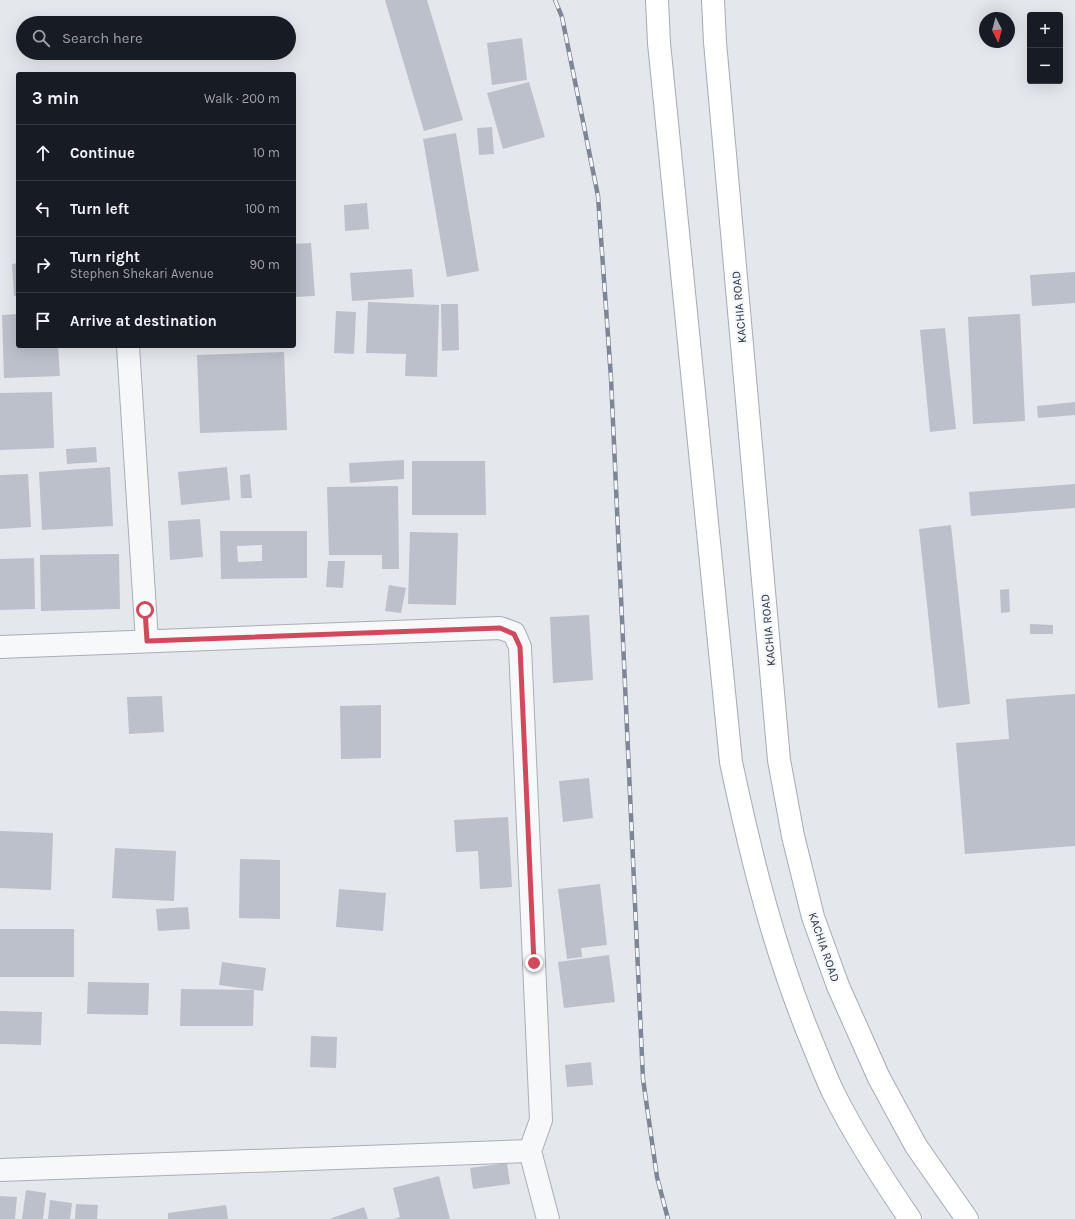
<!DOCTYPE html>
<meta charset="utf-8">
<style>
:root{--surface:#171b24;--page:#20242c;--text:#f1f3f6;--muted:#9ea1a6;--line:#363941}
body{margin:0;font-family:Karla,sans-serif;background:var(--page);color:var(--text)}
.controls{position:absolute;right:12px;top:12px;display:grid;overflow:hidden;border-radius:4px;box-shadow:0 4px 16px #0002}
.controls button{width:36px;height:36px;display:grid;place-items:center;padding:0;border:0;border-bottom:1px solid var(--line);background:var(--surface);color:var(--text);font:20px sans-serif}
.compass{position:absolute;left:979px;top:12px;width:36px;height:36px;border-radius:50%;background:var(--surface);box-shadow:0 4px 16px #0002;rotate:174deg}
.stop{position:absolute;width:12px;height:12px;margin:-9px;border:3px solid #d1495b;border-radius:50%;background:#fff}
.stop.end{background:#d1495b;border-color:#fff;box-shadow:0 1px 4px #0008}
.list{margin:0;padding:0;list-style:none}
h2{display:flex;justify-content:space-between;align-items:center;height:52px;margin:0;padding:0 16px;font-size:17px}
h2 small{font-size:13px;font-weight:400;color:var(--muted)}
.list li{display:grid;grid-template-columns:26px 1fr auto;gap:12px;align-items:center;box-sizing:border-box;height:56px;padding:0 16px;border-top:1px solid var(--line)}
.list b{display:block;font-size:15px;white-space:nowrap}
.list p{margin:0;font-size:13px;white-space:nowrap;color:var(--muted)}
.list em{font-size:13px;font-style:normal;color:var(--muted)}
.icon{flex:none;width:22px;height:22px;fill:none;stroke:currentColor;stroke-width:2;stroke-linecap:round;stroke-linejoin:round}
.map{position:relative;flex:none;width:1075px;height:1219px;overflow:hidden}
.search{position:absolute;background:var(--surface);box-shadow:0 4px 16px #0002;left:16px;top:16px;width:280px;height:44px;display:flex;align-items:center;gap:10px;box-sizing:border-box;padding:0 14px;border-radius:22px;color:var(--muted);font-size:15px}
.panel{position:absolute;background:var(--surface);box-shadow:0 4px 16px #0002;left:16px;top:72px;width:280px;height:276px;border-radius:4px}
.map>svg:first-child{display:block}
.building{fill:#bbc0ca;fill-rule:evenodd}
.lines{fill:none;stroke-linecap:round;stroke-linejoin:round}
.minor-casing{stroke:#a9aeb7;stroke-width:24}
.primary-casing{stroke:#a3abb8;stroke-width:24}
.minor{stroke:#f7f8fa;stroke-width:22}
.primary{stroke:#fff;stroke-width:22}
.rail-casing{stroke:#7d8696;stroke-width:4.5}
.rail{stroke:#f4f6f9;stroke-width:3;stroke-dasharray:9;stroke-linecap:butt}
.route{stroke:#d1495b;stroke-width:5}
.labels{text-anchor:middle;stroke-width:4;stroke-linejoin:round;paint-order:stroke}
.street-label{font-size:12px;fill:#2b3445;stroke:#f4f6f9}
</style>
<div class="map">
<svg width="1075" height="1219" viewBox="0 0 1075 1219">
<rect width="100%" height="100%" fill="#e4e7ec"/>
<g class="building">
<path d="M385,0h42l36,120 -39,11z"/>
<path d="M522,38l5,42 -35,5 -5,-42z"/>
<path d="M529,82l16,55 -42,12 -16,-56z"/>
<path d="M492,127l2,27 -15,1 -2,-27z"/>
<path d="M456,133l23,138 -32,6 -24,-138z"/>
<path d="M367,203l2,26 -24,2 -1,-26z"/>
<path d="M311,243l4,53 -21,1v-53z"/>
<path d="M18,263v32l-4,1 -2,-32z"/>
<path d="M412,269l2,28 -62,4 -2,-28z"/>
<path d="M1075,272v31l-43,3 -2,-31z"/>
<path d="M368,302l71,3 -2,72 -32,-1 1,-22 -40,-1z"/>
<path d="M441,304h17l1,46 -17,1z"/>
<path d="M336,311l20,1 -2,42 -20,-1z"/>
<path d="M18,314v32h40l2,30 -56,2 -2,-63z"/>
<path d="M1020,314l5,107 -52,3 -5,-107z"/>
<path d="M945,328l11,101 -26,3 -10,-102z"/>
<path d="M284,352l3,78 -87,3 -3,-78z"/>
<path d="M52,392l2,56 -54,2v-57z"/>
<path d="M1075,402v13l-37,3 -1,-12z"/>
<path d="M96,447l1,15 -30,2 -1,-15z"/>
<path d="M404,460v19l-54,4 -1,-20z"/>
<path d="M412,461h73l1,54h-74z"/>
<path d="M110,467l3,59 -71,4 -3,-58z"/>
<path d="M227,467l3,33 -49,5 -3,-33z"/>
<path d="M28,474l3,53 -31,2v-54z"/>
<path d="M250,474l2,24h-11l-1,-23z"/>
<path d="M1075,484v24l-104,8 -2,-24z"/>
<path d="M398,486l1,83h-17v-14h-53l-2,-68z"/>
<path d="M200,519l3,38 -33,3 -2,-39z"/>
<path d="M951,525l19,179 -32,4 -19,-179z"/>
<path d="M220,531h87v47l-86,1zM262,545v16l-24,1 -1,-16z"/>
<path d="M410,532l48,1 -2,72 -48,-1z"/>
<path d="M119,554l1,55 -79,2 -1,-56z"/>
<path d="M34,558l1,51 -35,1v-51z"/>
<path d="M328,561h17l-2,27 -17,-1z"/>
<path d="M389,585l17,3 -5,25 -16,-2z"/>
<path d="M1009,589l1,23 -9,1 -1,-23z"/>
<path d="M589,615l4,65 -40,3 -3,-66z"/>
<path d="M1030,624l23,1v9h-23z"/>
<path d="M1075,694v152l-110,8 -9,-111 53,-4 -3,-40z"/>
<path d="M162,696l2,36 -35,2 -2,-37z"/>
<path d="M381,705v53l-40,1 -1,-53z"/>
<path d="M589,778l4,40 -30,4 -4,-41z"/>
<path d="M508,817l4,70 -32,2 -2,-38 -22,1 -2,-32z"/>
<path d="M0,831l53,2 -2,57 -51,-2z"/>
<path d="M115,848l61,3 -2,50 -62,-3z"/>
<path d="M240,859l40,1v59l-41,-1z"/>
<path d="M600,884l7,61 -26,3 1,9 -15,2 -9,-70z"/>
<path d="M339,889l47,4 -3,38 -47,-4z"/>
<path d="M188,907l2,22 -32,2 -2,-22z"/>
<rect x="0" y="929" width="74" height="48"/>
<path d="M609,955l6,47 -51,6 -6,-46z"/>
<path d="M222,962l44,6 -3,23 -44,-6z"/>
<path d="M88,982l61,1 -1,32 -61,-1z"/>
<path d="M181,989l73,1 -1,36h-73z"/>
<path d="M0,1011l42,1 -1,33 -41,-1z"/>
<path d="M311,1036l26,1 -1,31 -26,-1z"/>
<path d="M591,1062l2,23 -26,2 -2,-22z"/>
<path d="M507,1163l3,21 -37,5 -3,-21z"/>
<path d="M439,1176l11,43h-56l6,-2 -7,-29z"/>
<path d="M26,1190l20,3 -3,26h-21z"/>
<path d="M0,1196l17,1 -2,22h-15z"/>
<path d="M50,1200l22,3 -2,16h-22z"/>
<path d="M76,1204l22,1 -1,14h-22z"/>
<path d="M226,1205l2,14h-60v-6z"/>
<path d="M364,1207l4,12h-39z"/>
</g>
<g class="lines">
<g class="minor-casing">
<g id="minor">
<path d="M128,346l19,295"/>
<path d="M0,647l500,-19 14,5 6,14 21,473 -11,31 18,68"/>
<path d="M0,1170l530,-19"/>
</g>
</g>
<g class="primary-casing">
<g id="primary">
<path d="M657,0l2,43 72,719c21,99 44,192 83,285 6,15 12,30 19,45 22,44 49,86 77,127"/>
<path d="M713,0l2,42 64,718 14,76 20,81 25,69 41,92 37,68 51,73"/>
</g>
</g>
<use href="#minor" class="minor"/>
<use href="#primary" class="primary"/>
<g class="rail-casing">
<path id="rail" d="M555,0l7,17 36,179 13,182 32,701 14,98 11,42"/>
</g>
<use href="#rail" class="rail"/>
</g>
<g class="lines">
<path class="route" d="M145,610l2,31 353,-13 14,6 6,13 14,316"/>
</g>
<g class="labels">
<g class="street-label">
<text transform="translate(739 307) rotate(-95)" y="4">KACHIA ROAD</text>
<text transform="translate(768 630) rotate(-95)" y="4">KACHIA ROAD</text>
<text transform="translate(824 947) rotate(71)" y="4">KACHIA ROAD</text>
</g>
</g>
</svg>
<div class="controls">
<button>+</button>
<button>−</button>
</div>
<svg class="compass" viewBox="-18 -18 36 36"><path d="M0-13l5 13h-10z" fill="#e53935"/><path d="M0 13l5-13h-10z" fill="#9ea1a6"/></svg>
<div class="stop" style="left:145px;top:610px"></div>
<div class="stop end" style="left:534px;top:963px"></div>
<div class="search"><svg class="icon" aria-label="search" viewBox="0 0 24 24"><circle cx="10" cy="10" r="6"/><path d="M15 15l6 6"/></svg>Search here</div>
<section class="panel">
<h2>3 min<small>Walk · 200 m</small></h2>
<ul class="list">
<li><svg class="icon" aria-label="ahead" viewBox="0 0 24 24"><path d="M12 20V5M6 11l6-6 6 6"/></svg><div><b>Continue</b></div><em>10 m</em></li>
<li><svg class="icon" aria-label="left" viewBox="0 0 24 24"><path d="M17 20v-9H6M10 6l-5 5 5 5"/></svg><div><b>Turn left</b></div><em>100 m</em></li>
<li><svg class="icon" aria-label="right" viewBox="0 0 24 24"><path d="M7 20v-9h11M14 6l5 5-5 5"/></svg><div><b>Turn right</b><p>Stephen Shekari Avenue</p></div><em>90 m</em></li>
<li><svg class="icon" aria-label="arrive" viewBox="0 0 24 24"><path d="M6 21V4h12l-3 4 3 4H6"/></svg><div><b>Arrive at destination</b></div></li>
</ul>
</section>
</div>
